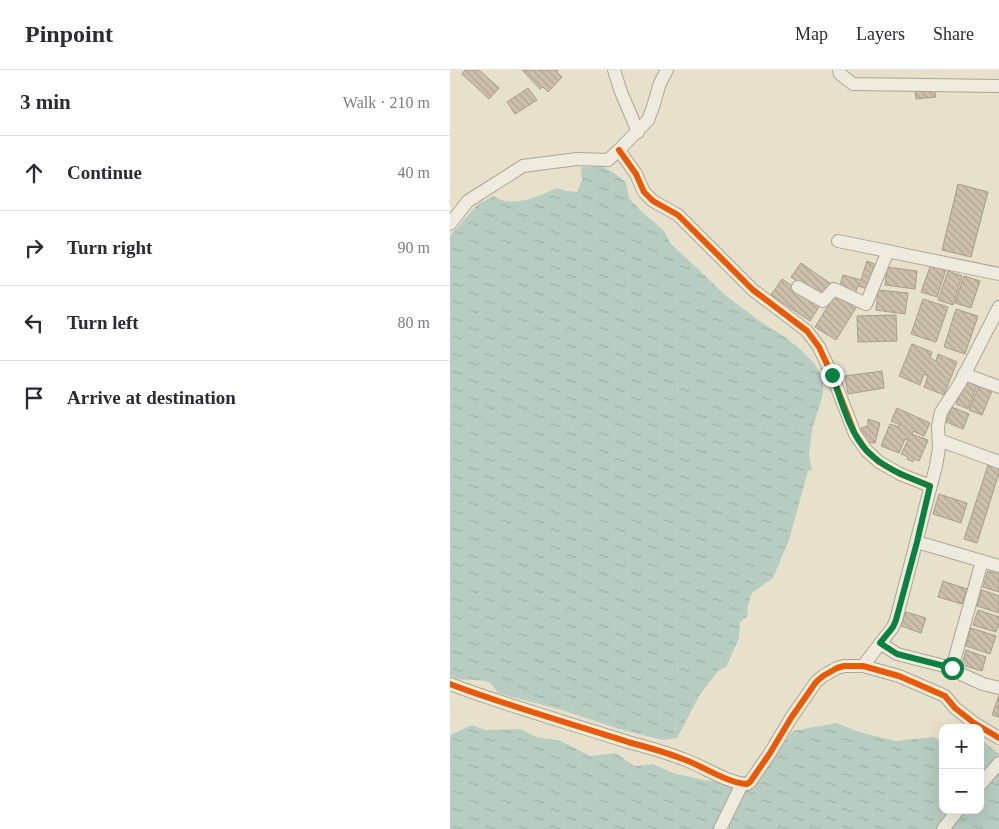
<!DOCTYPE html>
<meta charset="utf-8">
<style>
:root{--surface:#fff;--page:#f7f7f7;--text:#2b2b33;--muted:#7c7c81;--line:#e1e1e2}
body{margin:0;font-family:"Times New Roman",serif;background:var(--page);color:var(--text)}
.controls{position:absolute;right:15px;bottom:15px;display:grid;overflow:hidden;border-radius:10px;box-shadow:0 5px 20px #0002}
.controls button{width:45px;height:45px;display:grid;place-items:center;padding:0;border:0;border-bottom:1px solid var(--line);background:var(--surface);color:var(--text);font:25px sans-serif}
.stop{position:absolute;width:15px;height:15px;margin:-11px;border:4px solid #0b8043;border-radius:50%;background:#fff}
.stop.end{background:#0b8043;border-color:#fff;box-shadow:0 1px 5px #0008}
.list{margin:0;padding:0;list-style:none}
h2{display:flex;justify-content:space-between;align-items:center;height:65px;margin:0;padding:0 20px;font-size:21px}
h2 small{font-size:16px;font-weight:400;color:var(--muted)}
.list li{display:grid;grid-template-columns:32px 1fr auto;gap:15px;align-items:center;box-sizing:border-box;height:75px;padding:0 20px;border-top:1px solid var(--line)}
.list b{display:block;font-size:19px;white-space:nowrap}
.list em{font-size:16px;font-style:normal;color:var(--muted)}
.icon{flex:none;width:28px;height:28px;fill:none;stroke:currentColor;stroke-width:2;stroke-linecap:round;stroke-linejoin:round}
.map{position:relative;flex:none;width:549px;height:759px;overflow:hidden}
header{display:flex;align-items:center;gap:30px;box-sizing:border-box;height:70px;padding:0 25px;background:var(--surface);border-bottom:1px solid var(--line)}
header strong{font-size:24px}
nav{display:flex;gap:28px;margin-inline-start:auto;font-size:18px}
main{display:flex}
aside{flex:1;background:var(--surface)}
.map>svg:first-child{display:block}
.water{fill:url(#water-ripples)}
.building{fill:url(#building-back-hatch);stroke:#a89c8a}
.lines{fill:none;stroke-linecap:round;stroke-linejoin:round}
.street-casing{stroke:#aca595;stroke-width:14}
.street{stroke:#efeade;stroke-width:12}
.cycleway-casing{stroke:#faf0d0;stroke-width:9}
.cycleway{stroke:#e8590c;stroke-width:6}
.route{stroke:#0b8043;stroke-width:6}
</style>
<header>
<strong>Pinpoint</strong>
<nav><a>Map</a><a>Layers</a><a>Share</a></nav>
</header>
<main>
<aside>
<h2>3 min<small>Walk · 210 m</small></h2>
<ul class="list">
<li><svg class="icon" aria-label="ahead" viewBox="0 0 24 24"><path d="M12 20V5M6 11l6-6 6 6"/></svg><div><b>Continue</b></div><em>40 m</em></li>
<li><svg class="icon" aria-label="right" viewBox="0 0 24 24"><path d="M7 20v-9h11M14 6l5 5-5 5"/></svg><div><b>Turn right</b></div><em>90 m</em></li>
<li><svg class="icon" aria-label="left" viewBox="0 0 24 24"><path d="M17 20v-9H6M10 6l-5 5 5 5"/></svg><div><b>Turn left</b></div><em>80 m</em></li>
<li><svg class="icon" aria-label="arrive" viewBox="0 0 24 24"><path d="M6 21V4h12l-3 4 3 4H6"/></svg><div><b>Arrive at destination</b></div></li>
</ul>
</aside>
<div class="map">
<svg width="549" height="759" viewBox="0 0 549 759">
<defs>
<pattern id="water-ripples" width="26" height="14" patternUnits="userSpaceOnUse" patternTransform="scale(1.25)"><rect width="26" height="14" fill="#b7cdc1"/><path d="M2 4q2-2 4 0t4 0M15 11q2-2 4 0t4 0" fill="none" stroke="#9eb0a5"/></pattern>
<pattern id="building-back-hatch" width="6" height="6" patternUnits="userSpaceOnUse" patternTransform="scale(1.25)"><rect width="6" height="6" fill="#ccbfac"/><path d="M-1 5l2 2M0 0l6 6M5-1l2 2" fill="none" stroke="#b0a493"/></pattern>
</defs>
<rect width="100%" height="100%" fill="#e7e1cb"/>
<g class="water">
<path d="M151,96l13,7 12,9 3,16 12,13 23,20 6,12 28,26 27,26 33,25 27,17 17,14 12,12 9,15v16l-11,36 -3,26 3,14 -4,1 -19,69 -16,38 -21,15 -4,12 -1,12 -7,5 -1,16 -13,29 -8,4 -19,25 -22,42 -15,2 -43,-11 -57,-19 -64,-17c-2,-3 -5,-8 -8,-10 -12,-6 -28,0 -40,-7v-440l28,-32 16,-8c18,13 45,0 63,-8l9,3 11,1 5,-12 -1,-13z"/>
<path d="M386,653l23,9 36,9 38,-4 10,5v68h37v-71l19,15v75h-549v-94l22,-10 13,5 36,-1 15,8 25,4 29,15 26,-3 18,13 19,-2 23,10 29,6 48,6 20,-29 20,-26z"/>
</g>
<g class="building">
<path d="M15,0h14l20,18 -10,11 -27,-25z"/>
<path d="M72,0h36l-1,2 5,5 -14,15 -5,-5 -3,2z"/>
<path d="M78,18l9,12 -22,14 -8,-12z"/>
<path d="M484,18l2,9 -20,2 -1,-9z"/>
<path d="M508,114l30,8 -17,65 -29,-7z"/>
<path d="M417,191l10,4 -5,25 -14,-4 -3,8 -16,-5 4,-14 18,5z"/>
<path d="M351,193l30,21 -9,14 -31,-21z"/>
<path d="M481,194l15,5 -9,28 -16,-5z"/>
<path d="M437,197l30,4 -2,18 -30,-4z"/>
<path d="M498,201l14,5 -9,29 -15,-5z"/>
<path d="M514,206l16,5 -9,27 -16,-5z"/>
<path d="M332,209l38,26 -10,16 -39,-26z"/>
<path d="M428,220l30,3 -3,21 -29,-4z"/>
<path d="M386,223l21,13 -21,34 -21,-13z"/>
<path d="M473,229l25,8 -12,35 -25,-8z"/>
<path d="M506,239l22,7 -13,38 -21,-7z"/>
<path d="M446,245l1,26 -39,1 -1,-26z"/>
<path d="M462,274l20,8 -2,6 6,3 2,-7 19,8 -13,33 -20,-8 4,-11 -4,-2 -4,11 -21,-9z"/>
<path d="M432,301l2,17 -36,6 -3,-18z"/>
<path d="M515,311l12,5 -9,23 -12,-5z"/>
<path d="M529,316l13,5 -10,24 -13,-5z"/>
<path d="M502,337l17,7 -6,15 -17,-7z"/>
<path d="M447,338l33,15 -6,13 -11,-5 -1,3 16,6 -9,21 -5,-2 -1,3 -6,-3 1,-2 -7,-3 7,-14 -3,-1 -6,14 -18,-7 9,-22 9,3 1,-2 -9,-4z"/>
<path d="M418,349l12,4 -5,20 -9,-1 -8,-13 10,-3z"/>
<path d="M538,395l11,3v5l-22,70 -13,-4z"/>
<path d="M489,424l28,9 -6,20 -28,-9z"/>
<path d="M538,501l11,3v18l-16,-5z"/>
<path d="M493,511l24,8 -5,15 -24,-7z"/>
<path d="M532,520l17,6v17l-22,-7z"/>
<path d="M528,540l21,7v6l-3,9 -23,-7z"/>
<path d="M456,542l20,6 -5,15 -20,-7z"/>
<path d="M521,558l25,8 -6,18 -24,-8z"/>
<path d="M516,580l20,7 -4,14 -20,-6z"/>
<path d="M549,625v22l-7,-2z"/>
</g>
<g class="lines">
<g class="street-casing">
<g id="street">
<path d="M164,0l7,22 17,40"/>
<path d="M389,0l1,4 13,10 146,2"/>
<path d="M169,80l17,24 8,18 9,9 25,14 75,75 54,41 12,16 13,28 23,59 11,16 13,12 21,12 30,12"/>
<path d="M0,154l18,-23 55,-35 54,-7 31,1 11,-10 29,-30 5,-13 7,-24 7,-13"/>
<path d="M388,171l161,33"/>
<path d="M348,217l25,14 11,-12 32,15 22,-53"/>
<path d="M514,304l35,13"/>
<path d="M489,370l60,22"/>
<path d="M467,472l82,24"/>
<path d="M430,573l17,11 55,14 11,7 20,9 16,4"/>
<path d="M413,596l30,-39 3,-7 40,-154 3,-18 -1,-22 3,-14 19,-29 39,-76"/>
<path d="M502,598l30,-107"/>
<path d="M0,614c58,22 119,39 178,58 19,5 37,10 55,17 20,7 44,24 64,25l3,-2 20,-29 21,-35 25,-36 7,-6 14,-8 7,-2h19l36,10 46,20 10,12 19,15 25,15"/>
<path d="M530,715l19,-22"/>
<path d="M270,759l22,-45"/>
<path d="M493,759l15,-19"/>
</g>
</g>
<use href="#street" class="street"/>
<g class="cycleway-casing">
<g id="cycleway">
<path d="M169,80l17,24 8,18 9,9 25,14 75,75 54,41 12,16 13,28 23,59 11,16 13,12 21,12 30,12"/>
<path d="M0,614c58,22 119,39 178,58 19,5 37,10 55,17 20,7 44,24 64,25l3,-2 20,-29 21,-35 25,-36 7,-6 14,-8 7,-2h19l36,10 46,20 10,12 19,15 25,15"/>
</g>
</g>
<use href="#cycleway" class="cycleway"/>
</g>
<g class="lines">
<path class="route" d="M382,305c8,22 18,59 35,76 17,18 41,26 63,35l-13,56 -21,78 -3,7 -13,16 17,11 55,14"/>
</g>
</svg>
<div class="controls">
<button>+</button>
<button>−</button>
</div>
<div class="stop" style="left:502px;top:598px"></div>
<div class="stop end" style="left:382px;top:305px"></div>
</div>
</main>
